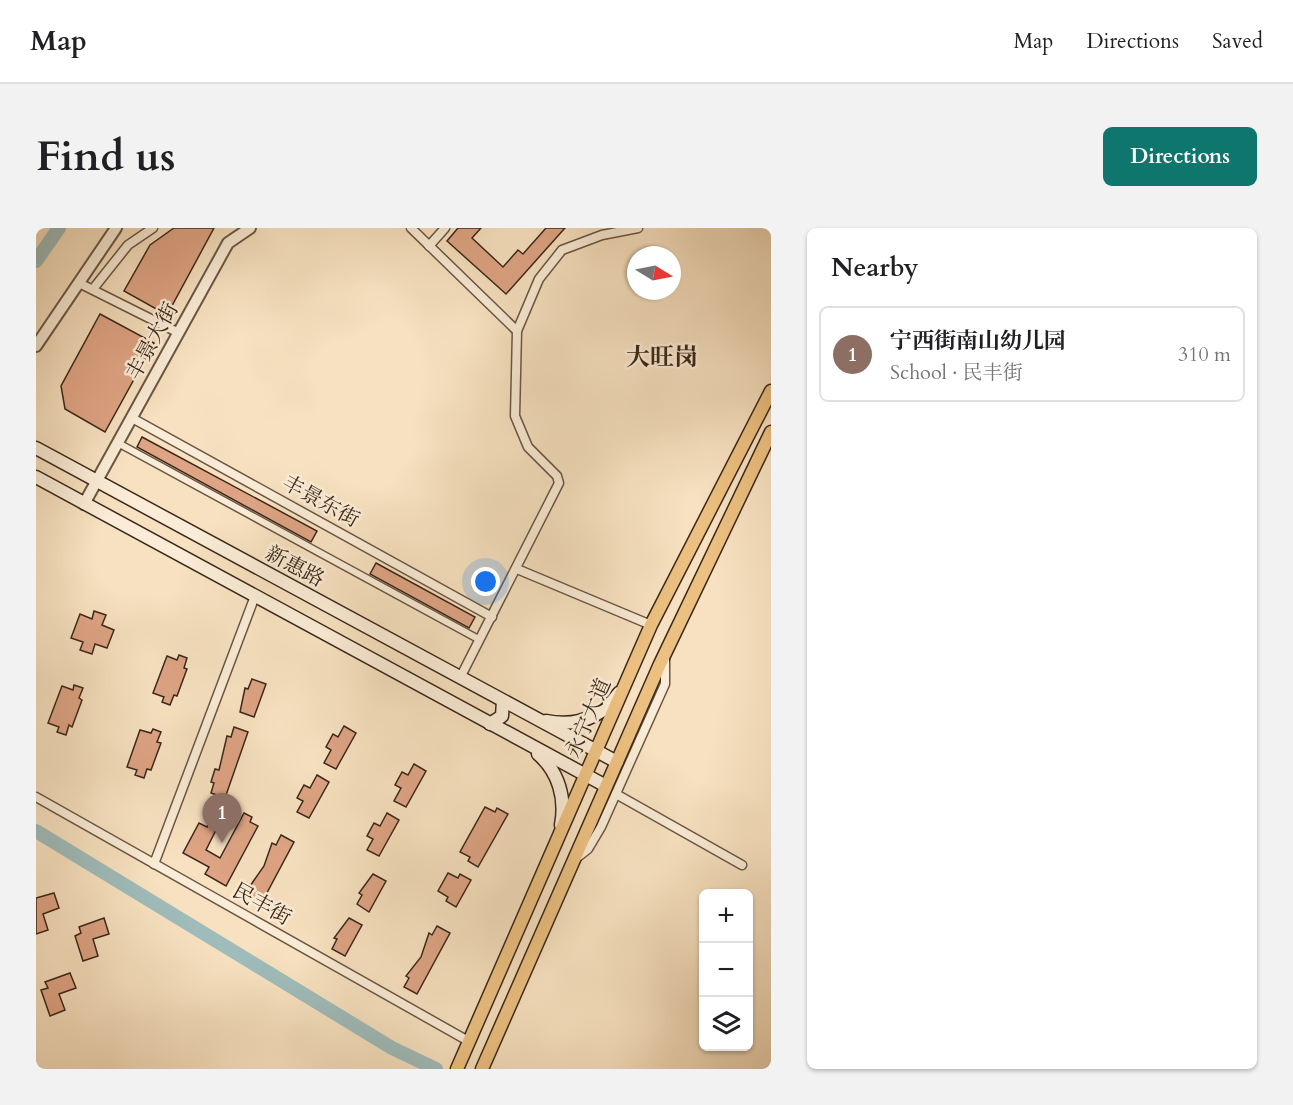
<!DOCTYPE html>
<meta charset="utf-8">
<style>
:root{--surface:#fff;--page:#f2f2f2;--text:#202124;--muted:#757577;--line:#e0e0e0;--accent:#0f766e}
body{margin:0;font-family:Cardo,"Noto Serif SC",serif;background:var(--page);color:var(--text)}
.controls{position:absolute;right:18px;bottom:18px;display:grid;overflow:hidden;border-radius:9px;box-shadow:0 2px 4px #0004}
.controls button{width:54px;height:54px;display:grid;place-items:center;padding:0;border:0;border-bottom:2px solid var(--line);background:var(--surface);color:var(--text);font:30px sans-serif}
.compass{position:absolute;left:591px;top:18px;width:54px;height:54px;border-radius:50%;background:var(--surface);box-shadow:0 2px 4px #0004;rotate:100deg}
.you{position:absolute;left:450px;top:354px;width:21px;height:21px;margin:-15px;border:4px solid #fff;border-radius:50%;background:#1a73e8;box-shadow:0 0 0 9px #1a73e833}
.badge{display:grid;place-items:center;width:39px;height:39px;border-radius:50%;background:var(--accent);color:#fff;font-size:20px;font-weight:700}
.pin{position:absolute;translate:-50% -50px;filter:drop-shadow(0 2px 3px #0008)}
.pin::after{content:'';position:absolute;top:32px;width:21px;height:18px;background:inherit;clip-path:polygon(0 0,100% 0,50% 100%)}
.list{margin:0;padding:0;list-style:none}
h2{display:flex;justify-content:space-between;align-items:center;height:78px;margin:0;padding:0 24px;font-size:26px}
h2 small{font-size:20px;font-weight:400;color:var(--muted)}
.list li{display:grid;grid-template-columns:39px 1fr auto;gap:18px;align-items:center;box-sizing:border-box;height:96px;margin:0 12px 12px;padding:0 12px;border:2px solid var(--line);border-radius:9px}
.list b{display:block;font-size:22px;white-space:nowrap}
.list p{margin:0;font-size:20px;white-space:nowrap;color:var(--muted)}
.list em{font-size:20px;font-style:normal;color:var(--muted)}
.icon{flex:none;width:33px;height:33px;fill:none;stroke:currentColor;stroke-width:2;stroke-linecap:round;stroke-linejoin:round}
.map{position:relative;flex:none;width:735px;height:841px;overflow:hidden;border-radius:9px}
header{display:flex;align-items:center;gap:36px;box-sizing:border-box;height:84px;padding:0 30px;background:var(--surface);border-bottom:2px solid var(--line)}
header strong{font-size:28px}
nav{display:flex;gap:33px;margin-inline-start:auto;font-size:21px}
.intro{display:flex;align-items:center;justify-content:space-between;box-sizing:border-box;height:144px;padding:0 36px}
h1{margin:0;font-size:42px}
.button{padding:15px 27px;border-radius:9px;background:var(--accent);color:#fff;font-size:21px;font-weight:700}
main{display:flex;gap:36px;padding:0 36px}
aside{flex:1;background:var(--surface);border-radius:9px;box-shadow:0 2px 4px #0004}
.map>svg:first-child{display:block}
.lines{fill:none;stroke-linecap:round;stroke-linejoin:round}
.river{stroke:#9fbcbb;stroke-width:14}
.building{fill:#dea484;stroke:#3c271a;stroke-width:1.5}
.pedestrian-casing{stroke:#6b5644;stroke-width:9}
.minor-casing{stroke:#6b5644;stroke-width:11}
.tertiary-casing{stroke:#6b5644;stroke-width:14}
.secondary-casing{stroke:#3c271a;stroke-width:15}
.primary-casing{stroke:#3c271a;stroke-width:15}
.pedestrian{stroke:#faecd6;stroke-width:6}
.minor{stroke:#faecd6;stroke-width:8}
.tertiary{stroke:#faecd6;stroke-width:10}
.secondary{stroke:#faecd6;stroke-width:12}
.primary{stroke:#ecc080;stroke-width:12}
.labels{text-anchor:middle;stroke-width:5;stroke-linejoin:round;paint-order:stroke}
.street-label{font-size:21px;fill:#3c271a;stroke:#faecd6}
.quarter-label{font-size:24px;font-weight:bold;fill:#3c271a;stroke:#faecd6}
</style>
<header>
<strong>Map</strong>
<nav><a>Map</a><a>Directions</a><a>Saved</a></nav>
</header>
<div class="intro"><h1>Find us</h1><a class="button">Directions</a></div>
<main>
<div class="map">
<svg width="735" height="841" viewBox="0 0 735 841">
<rect width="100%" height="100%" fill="#f7e1c0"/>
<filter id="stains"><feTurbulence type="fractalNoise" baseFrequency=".00333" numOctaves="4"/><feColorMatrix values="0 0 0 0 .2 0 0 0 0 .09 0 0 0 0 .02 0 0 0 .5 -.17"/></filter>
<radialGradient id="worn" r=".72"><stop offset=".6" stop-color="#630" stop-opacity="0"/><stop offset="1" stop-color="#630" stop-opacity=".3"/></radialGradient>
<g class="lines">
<g class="river">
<path d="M0,33l23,-33"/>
<path d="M0,603l356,217 44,21"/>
</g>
</g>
<g class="building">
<path d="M138,0h40l-47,87 -43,-24 26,-46z"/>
<path d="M422,0h23l-9,10 31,29 15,-17 5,4 23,-26h19l-59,66 -59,-53z"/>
<path d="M64,86l54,29 -49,89 -40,-23 -4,-23z"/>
<path d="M106,209l175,94 -6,11 -174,-95z"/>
<path d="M340,335l99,54 -6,11 -99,-54z"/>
<path d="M58,383l12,4 -4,10 12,5 -7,18 -12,-4 -3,10 -12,-4 3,-8 -12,-4 9,-24 12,5z"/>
<path d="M143,427l8,3 -3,10 3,1 -10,27 -3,-1 -4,10 -8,-3 2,-5 -11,-4 14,-37 10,4z"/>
<path d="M216,451l14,5 -12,33 -14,-5 5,-24 3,1z"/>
<path d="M38,457l9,3 -4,10 3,2 -10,27 -3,-2 -3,10 -9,-3 2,-5 -11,-4 14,-37 11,4z"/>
<path d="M308,498l12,7 -20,36 -12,-6 7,-13 -5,-3 7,-13 5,3z"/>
<path d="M198,499l14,5 -23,66 -14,-5 3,-10 -3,-1 4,-13 4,1 8,-34 4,1z"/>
<path d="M117,501l8,3 -4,10 4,1 -10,27 -4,-1 -3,9 -9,-3 2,-5 -10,-3 13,-37 11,3z"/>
<path d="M378,536l12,7 -20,36 -12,-6 7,-13 -6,-3 7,-13 6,3z"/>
<path d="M281,547l12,7 -20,36 -12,-6 6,-11 -6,-3 7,-13 6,3z"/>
<path d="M449,579l10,5 2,-4 11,6 -30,53 -10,-6 2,-4 -10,-5z"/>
<path d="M208,585l8,4 -2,5 8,4 -32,60 -21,-12 4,-7 -26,-14 16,-30 8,4 2,-4 8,5 -11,22 14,8z"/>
<path d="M351,585l12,7 -20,36 -12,-6 6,-11 -6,-3 7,-13 6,3z"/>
<path d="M245,607l13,7 -33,62 -13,-7 5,-9 -3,-2 14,-20 8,-23 4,2z"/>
<path d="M412,645l10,5 2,-4 11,6 -15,27 -10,-6 2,-4 -10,-6z"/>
<path d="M337,646l13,7 -17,31 -12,-8 5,-9 -3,-2z"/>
<path d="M18,665l5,15 -16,6 5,16 -12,4v-36z"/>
<path d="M68,690l5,16 -16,5 5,17 -15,5 -8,-25 6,-3 -2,-6z"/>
<path d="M313,690l13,7 -17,31 -13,-7 5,-10 -3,-1z"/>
<path d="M401,698l13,7 -33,61 -13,-7 5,-9 -3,-2 15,-19 8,-24 3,2z"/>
<path d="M34,745l6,15 -17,6 6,16 -15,6 -9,-26 7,-2 -3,-6z"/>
</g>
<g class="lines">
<g class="pedestrian-casing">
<path id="pedestrian" d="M82,215l362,197"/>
</g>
<g class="minor-casing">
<g id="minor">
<path d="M375,0l106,103"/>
<path d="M393,18l16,-18"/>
<path d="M43,55l100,50"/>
<path d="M57,61l35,-44 25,-17"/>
<path d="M96,190l360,199"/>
<path d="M481,341l134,56"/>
<path d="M424,450l99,-195 -2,-7 -29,-29 -13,-31 2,-85 22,-52 23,-29 40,-15 36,-7"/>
<path d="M580,566l126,71"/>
<path d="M0,569l434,245"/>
<path d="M538,632l14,-11 13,-22 64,-143v-27"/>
<path d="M118,636l101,-268"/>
</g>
</g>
<g class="tertiary-casing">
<g id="tertiary">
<path d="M0,118l80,-118"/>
<path d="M48,276l144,-261 22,-15"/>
</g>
</g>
<g class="secondary-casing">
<g id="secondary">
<path d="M0,220l581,314"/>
<path d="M0,249l570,309"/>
<path d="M510,493c30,6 55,-3 73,-28"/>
<path d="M454,496l12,-8 1,-15"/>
<path d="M502,526c21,18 28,45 23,71"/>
</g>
</g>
<g class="primary-casing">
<g id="primary">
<path d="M421,841l194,-444 120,-234"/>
<path d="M446,841l178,-405 111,-232"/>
</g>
</g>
<use href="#pedestrian" class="pedestrian"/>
<use href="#minor" class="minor"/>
<use href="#tertiary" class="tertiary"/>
<use href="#secondary" class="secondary"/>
<use href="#primary" class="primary"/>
</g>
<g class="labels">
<g class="street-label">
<text transform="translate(116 113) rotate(-61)" y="7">丰景大街</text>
<text transform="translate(285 273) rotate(29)" y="7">丰景东街</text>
<text transform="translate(259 338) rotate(28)" y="7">新惠路</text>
<text transform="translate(552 490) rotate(-67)" y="7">永宁大道</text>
<text transform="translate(226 676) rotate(29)" y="7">民丰街</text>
</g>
<g class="quarter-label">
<text x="626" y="137">大旺岗</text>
</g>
</g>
<rect width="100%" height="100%" filter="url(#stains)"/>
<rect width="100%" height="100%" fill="url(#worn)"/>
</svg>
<div class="controls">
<button>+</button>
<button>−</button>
<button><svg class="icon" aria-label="layers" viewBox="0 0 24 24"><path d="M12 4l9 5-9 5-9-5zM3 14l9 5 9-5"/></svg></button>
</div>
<svg class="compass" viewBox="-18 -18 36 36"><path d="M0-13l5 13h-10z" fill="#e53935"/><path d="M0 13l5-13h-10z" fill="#757577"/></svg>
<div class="you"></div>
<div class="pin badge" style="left:186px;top:615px;background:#8d6e63">1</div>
</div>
<aside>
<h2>Nearby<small></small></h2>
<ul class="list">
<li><span class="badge" style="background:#8d6e63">1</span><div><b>宁西街南山幼儿园</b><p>School · 民丰街</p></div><em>310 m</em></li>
</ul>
</aside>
</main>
